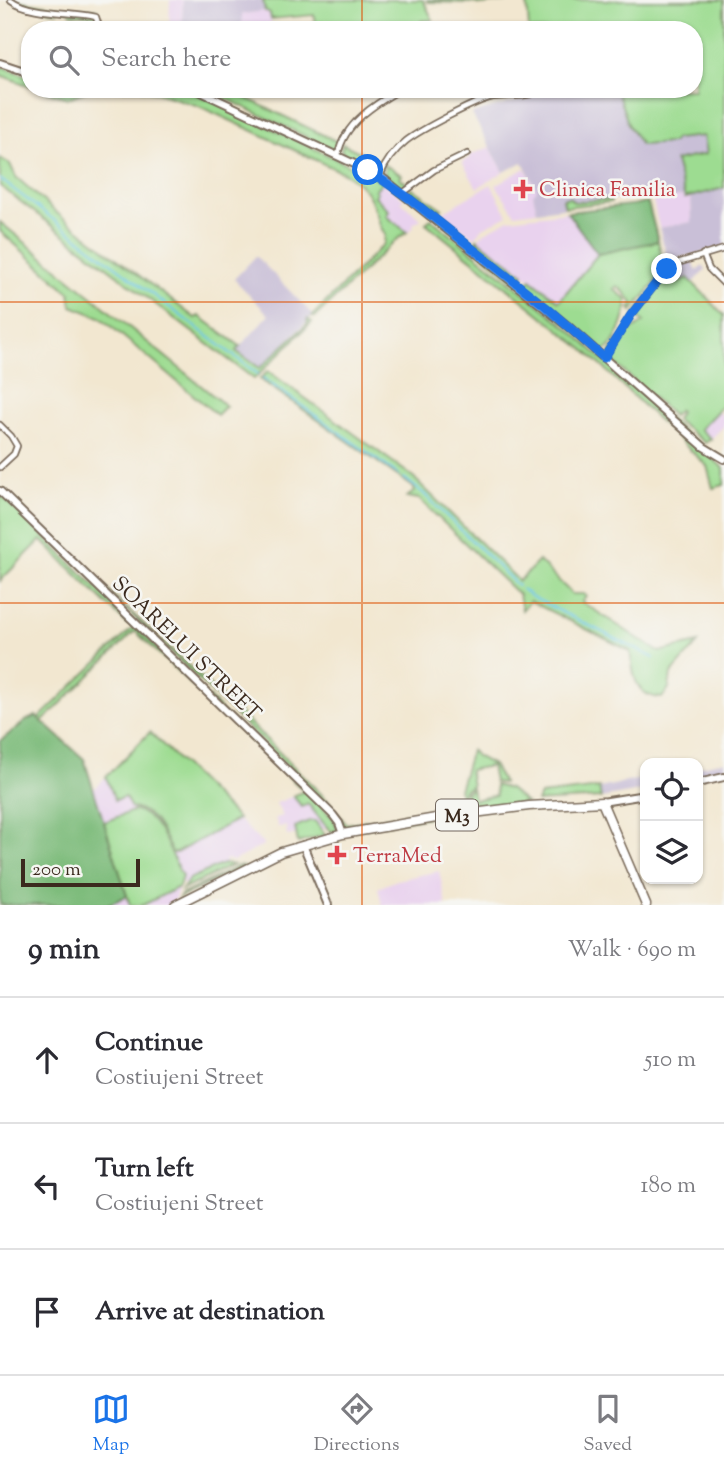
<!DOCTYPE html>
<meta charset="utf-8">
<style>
:root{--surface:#fff;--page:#f7f7f7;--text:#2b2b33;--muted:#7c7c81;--line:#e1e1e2;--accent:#1a73e8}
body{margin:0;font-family:"Sorts Mill Goudy",serif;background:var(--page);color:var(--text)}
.controls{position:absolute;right:21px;bottom:21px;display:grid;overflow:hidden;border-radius:14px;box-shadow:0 2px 5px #0004}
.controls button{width:63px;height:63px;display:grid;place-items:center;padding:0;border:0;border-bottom:2px solid var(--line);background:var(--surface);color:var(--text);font:35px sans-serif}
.scale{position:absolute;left:21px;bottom:18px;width:119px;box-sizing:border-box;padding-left:7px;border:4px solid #3b2a1e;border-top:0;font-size:19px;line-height:24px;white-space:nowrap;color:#3b2a1e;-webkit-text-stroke:5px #f6f6f2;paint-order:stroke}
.stop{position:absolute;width:21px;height:21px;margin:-16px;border:5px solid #1a73e8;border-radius:50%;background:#fff}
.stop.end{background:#1a73e8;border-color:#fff;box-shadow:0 2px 7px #0008}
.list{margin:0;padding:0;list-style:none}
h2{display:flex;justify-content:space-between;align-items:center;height:91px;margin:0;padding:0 28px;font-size:30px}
h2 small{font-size:23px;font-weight:400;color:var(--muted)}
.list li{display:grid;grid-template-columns:46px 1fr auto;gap:21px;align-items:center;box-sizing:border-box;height:126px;padding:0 28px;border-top:2px solid var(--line)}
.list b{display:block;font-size:26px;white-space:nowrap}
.list p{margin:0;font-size:23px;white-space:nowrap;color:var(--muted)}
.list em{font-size:23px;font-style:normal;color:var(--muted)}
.icon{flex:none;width:38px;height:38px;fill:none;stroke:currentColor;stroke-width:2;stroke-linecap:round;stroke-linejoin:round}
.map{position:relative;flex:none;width:724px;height:905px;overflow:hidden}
.search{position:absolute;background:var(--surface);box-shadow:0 2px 5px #0004;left:21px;right:21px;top:21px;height:77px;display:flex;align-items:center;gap:18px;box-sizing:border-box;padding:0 24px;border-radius:28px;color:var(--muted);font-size:26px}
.sheet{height:469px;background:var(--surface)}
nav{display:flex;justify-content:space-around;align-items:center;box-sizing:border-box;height:98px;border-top:2px solid var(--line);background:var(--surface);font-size:19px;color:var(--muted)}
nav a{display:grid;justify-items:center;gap:4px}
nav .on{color:var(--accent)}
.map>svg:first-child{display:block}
.built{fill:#e9d2ee}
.industrial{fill:#c9bfd7}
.green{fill:#9ddc91;stroke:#6c8358;stroke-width:2}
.forest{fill:#7ebc7b;stroke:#5c734c;stroke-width:2}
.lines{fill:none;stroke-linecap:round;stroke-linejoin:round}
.stream{stroke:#6ac5e8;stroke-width:2}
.street-casing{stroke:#7b6c5c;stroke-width:8}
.secondary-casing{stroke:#7b6c5c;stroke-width:10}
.primary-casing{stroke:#7b6c5c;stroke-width:10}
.highway-casing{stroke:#7b6c5c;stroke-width:11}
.street{stroke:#fff;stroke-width:4.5}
.secondary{stroke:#fff;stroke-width:6}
.primary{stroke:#fff;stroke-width:6}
.highway{stroke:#fff;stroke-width:8}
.route{stroke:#1a73e8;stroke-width:9}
.grid{fill:none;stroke:#df570d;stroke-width:2;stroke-opacity:0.55}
.health-dot{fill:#e0444e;stroke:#f6f6f2;stroke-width:2.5}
.labels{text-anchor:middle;stroke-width:5;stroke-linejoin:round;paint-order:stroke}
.shield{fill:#f6f6f2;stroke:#73675e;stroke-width:2}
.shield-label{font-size:19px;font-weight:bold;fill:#3b2a1e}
.health-label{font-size:21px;fill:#be3a42;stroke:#f6f6f2;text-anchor:start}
.street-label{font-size:21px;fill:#3b2a1e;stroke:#f6f6f2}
</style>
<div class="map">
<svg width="724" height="905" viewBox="0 0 724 905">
<rect width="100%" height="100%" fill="#f6f6f2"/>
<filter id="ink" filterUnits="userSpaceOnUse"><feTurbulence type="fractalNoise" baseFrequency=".0143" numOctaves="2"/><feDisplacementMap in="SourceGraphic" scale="14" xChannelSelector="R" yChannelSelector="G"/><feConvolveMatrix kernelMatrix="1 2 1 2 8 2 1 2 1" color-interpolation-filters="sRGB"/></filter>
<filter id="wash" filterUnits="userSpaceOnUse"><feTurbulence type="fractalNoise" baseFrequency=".00686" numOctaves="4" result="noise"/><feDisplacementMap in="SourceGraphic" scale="28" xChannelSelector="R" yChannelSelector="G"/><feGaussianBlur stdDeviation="1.57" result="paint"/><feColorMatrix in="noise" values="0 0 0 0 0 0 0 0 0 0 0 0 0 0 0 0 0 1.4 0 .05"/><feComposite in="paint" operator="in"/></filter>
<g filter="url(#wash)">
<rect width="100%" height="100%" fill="#f2e7d0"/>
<g class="built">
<path d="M170,0h13l-1,30h-13z"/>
<path d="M265,11l6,6 1,13h-30v-16z"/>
<path d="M490,147l14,25 -27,16 -15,-26 8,-4v-3z"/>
<path d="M525,168l13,23 -5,3 4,17 -22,3 -19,-29z"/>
<path d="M382,182l22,17 -3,2 2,2 18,16 -8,5 1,3 -7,5 -21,-16 -4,-10 2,-2 -9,-8v-5z"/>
<path d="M491,184l17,31 -27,14 -6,9 -34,-25z"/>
<path d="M684,196h7l1,26 -33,6 -6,-27z"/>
<path d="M567,212l31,43 -39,46 -81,-62 7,-7 24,-13z"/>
<path d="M717,411l7,5v10l-13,13 -11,-10z"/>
<path d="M150,732l114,113 -31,16 -7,-2 -1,5 -40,20 -4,-1 -8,20 -4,2h-62l20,-10 -34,-105z"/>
<path d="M299,794l29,34 -41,8 -1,-10 -8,1 -3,-9 8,-2 -7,-13z"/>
<path d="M439,871l7,34h-64l-4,-17 19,-8z"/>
</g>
<g class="industrial">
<path d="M183,0h80l2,11 -23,3v16h-60z"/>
<path d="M577,89h39l13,37 46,13 28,-3 3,18 -31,8 9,34 -31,5 -1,-5 -60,5 -18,1 -3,-2 -8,8 -26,3 -4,-17 4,-4 -14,-28 -19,10 -32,-58 75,-22z"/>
<path d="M724,188v59l-56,14 -9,-33 33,-6 -1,-26z"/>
<path d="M256,256l57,59 -53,53 -24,-17 33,-36 -35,-36z"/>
<path d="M691,259l6,12 6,-5 3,4 -13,12 -5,-4 -9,5 -8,-12 4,-2 -1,-4z"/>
<path d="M724,761v10l-26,7v-11z"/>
<path d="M645,778v12l-44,8 -2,-10z"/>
</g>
<g class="green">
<path d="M13,0l49,8 35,1v7l-26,-2 -1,-3 -12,-2 -1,3 -38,-8z"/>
<path d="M263,0h160l10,20 -12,1 1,9h-106l-2,-15 -43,4 -1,-5 -5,-3z"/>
<path d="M427,0h297v188l-39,10 -10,-37 31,-7 -3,-18 -28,3 -3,4 -31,2 -12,-19 -13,-37h78v-59h-165l-2,-30 -47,5 -6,-2 -46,-1z"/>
<path d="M0,66l30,11v9l-30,-11z"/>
<path d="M39,89h149l195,92 -8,9 2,2 -2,4 14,15 -3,5 21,16 -11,8 -81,77 -3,-1 72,-72 1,-10c-5,-6 -5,-9 -7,-16 -7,-22 -13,-33 -34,-45l-145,-67 -41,-13 -19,-4 -50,1 -21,8z"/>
<path d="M206,89h21l113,54 -4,8z"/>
<path d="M343,144l41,20 -4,7 -35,-16 -4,-5z"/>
<path d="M0,158l10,6 6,13 41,36 138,105 4,-2 41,30 -4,5 24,17 48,-45 -1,-3 1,-1 4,3 -58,57 -254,-193z"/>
<path d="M386,166l16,9 -2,3 9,7 -5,5 -18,-14 -2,-3z"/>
<path d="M412,188l30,21 -7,4 -28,-21z"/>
<path d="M569,197l5,5 37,-3v3l-46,5 -2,-8z"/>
<path d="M431,219l137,109 151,136 5,5v16l-11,3 -6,-22 -119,-113 -162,-130z"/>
<path d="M0,222l226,184 -9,9 -117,-98 -28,-11 -2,-13 -70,-62z"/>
<path d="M477,239l47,35 -6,9 -42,-34 -1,-4z"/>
<path d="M658,241l7,29 -33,41 -2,-3 3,-5 -8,-10 -8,-7 -3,3 13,11c-1,19 -9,41 -24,53l-80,-66 8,-8 28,22 39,-47z"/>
<path d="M674,265l2,4 -5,3 7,11 10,-5 36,37v89l-24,25 11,10 -6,4 -29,-23 4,-8 -1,-2 -6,6 -64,-58c3,-16 22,-28 35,-36l-9,-8 34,-45z"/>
<path d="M268,371l144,105 107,105 20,-20 33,33h12l2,2 -4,6 77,50 39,-9 -27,31 -2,14 -7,10c-29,-2 -28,-23 -32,-47l-100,-50 -8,9 -3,-15 -100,-96 -12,-2 8,-6 -2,-4 -153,-108z"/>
<path d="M0,494l131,127 -4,3 -86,-84 -41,41z"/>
<path d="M92,576l140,130 -2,4z"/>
<path d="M135,626l199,193 4,13 -8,-1 -22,-27 -6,3 -9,-11 11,-5 -169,-160 -93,91 -3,-4z"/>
<path d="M236,709l95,95 15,20 115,-19 -1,7 -115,19 -6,-14 -106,-104z"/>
<path d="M150,732l88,87 -62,34h-4c-9,-18 -17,-44 -41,-45l-6,-11 -10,3 -9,-23z"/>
<path d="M471,750l5,6 17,9 10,18 -9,-1 -3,-16 -22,4 3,16 -7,3 -4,7 -2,-6z"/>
<path d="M495,785l14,4 17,14 -62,8 -1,-6 3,-13 6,-4 2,12 22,-5z"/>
<path d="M599,788l2,10 -64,4 3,-7z"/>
<path d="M135,810c25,6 36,45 47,66l-3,11 -36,18h-13l-26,-83z"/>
<path d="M309,821h6l10,14 -27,8 -3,-16z"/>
<path d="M223,864l10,1 -51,25 7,-11z"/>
<path d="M239,866l4,1 -64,31 2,-3z"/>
</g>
<g class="forest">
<path d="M648,203l10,38 -60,13 -31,-42z"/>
<path d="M36,716l48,43 43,137 -20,9h-107v-164l27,-21z"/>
</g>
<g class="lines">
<g class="stream">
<path d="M0,179l258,195"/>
<path d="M263,378l136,97"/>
<path d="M404,478l19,15 95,93"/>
<path d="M522,589l10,8 122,61"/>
</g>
</g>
</g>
<g filter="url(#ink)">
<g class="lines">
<g class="street-casing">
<g id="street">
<path d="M11,0c20,15 62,11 85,17l4,13"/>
<path d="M329,89l1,1"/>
<path d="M338,155c6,-32 37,-51 63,-66"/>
<path d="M380,176c5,-13 15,-26 26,-35 14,-11 71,-41 87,-44 13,-2 25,0 38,-3l2,-5"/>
<path d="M403,193l31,-23 33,-16"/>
<path d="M703,254l6,15 15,15"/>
<path d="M604,358l27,-43 40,-50 53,-16"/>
<path d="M0,425l11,11 6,10 -3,8 -14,13"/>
</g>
</g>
<g class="secondary-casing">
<g id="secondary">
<path d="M0,63l30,10"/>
<path d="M195,89l185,87 189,151 135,120 20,12"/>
<path d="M0,491l333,324 6,8 4,11"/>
</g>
</g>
<g class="primary-casing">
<g id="primary">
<path d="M698,783l26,-6"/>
<path d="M602,802l43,-7"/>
<path d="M303,845l25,60"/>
</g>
</g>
<g class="highway-casing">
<path id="highway" d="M175,905l106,-53 62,-18 99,-17 87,-11 73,-4 44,103"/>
</g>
<use href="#street" class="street"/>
<use href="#secondary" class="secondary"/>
<use href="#primary" class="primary"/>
<use href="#highway" class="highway"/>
</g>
</g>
<g class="lines" filter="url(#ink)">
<path class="route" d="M368,170l42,29 136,108 58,51 27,-43 36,-46"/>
</g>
<path class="grid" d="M362,0v30M362,89v816M0,302h724M0,603h724"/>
<g class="health-dot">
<path d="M519.5 178.5h7v7h7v7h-7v7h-7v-7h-7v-7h7z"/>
<path d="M333.5 844.5h7v7h7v7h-7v7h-7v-7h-7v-7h7z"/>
</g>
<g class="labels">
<rect class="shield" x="436" y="799.5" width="42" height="31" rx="5"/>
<g class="shield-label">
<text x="457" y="822">M3</text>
</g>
<g class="health-label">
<text x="539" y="196">Clinica Familia</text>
<text x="353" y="862">TerraMed</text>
</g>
<g class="street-label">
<text transform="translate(187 648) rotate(44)" y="7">SOARELUI STREET</text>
</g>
</g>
</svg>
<div class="controls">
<button><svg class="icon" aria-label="locate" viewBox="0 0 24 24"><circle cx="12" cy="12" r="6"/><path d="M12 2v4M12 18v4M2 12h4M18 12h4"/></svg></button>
<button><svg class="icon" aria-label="layers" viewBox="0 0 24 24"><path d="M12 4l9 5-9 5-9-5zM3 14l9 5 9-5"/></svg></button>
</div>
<div class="scale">200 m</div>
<div class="stop" style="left:368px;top:170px"></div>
<div class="stop end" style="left:667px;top:269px"></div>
<div class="search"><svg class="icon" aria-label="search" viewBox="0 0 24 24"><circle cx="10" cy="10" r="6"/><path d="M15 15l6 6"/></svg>Search here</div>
</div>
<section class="sheet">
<h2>9 min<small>Walk · 690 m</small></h2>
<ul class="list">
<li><svg class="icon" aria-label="ahead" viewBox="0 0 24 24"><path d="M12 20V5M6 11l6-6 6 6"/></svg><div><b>Continue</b><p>Costiujeni Street</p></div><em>510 m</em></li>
<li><svg class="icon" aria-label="left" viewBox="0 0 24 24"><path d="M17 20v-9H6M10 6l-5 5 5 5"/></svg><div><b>Turn left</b><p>Costiujeni Street</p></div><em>180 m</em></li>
<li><svg class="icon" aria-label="arrive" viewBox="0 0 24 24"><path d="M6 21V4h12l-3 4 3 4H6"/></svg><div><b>Arrive at destination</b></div></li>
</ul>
</section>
<nav>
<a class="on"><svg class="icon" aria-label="map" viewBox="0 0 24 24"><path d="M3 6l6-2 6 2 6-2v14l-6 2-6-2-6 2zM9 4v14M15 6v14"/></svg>Map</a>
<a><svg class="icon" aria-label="directions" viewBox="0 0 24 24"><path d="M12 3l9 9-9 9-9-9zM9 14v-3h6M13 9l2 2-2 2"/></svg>Directions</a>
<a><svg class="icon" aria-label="saved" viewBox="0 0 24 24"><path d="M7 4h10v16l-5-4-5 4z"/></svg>Saved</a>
</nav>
